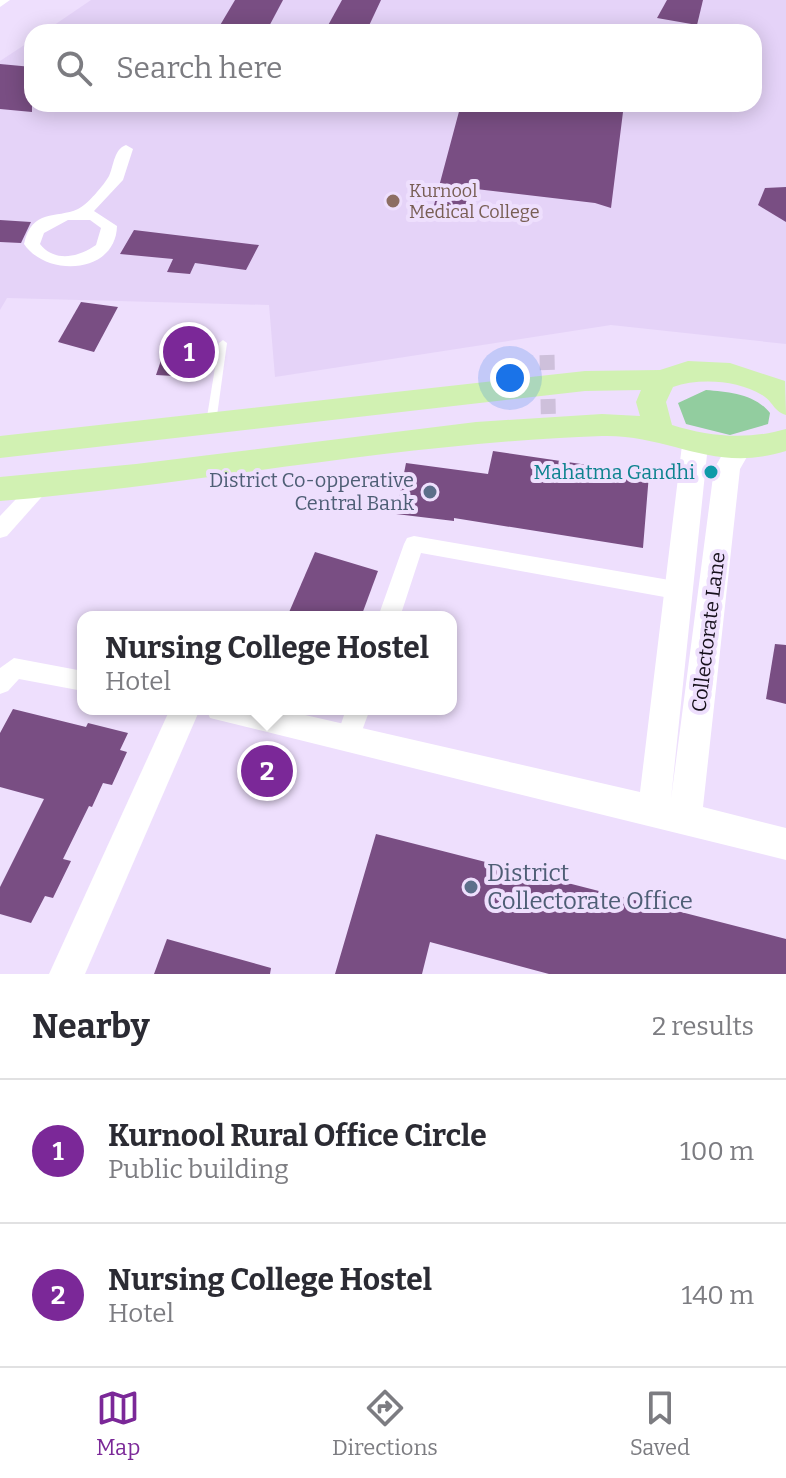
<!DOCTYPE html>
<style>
:root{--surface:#fff;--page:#f2f2f3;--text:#2b2b33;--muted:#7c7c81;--line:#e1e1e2;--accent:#7b2898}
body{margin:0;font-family:Bitter,serif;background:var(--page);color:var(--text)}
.you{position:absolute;left:510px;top:378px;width:28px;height:28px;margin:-20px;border:6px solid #fff;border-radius:50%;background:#1a73e8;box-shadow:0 0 0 12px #1a73e833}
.badge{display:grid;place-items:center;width:52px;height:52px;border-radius:50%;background:var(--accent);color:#fff;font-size:26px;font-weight:700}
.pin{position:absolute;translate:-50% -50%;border:4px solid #fff;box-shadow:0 2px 8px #0006}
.popup{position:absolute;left:77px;top:611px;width:380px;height:104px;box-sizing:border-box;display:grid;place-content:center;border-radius:16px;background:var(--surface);filter:drop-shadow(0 2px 6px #0005);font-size:26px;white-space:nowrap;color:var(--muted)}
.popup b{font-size:30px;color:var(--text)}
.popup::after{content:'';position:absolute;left:50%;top:100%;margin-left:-16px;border:16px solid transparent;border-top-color:var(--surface)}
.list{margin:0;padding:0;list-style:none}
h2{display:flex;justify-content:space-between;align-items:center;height:104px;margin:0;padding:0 32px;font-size:34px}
h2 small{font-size:26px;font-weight:400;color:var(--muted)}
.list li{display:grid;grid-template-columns:52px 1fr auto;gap:24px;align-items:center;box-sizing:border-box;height:144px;padding:0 32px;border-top:2px solid var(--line)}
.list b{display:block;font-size:30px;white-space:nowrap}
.list p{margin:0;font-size:26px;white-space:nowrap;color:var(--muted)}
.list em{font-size:26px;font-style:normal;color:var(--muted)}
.icon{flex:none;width:44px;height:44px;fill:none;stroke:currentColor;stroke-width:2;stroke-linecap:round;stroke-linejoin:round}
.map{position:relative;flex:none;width:786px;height:974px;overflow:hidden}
.search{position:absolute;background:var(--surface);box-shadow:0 4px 20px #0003;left:24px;right:24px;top:24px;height:88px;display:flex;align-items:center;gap:20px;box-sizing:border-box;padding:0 28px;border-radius:24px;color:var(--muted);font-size:30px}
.sheet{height:392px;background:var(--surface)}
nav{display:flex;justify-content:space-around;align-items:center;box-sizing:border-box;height:112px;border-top:2px solid var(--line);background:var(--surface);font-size:22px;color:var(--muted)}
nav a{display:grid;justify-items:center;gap:4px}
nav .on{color:var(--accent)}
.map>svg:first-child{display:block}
.built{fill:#e5d3f8}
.green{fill:#92cd9f}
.building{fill:#794e83}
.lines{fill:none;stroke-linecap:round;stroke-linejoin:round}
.pedestrian-tunnel{stroke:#cec0db;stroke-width:15;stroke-dasharray:15 7;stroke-linecap:butt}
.service{fill:#fff;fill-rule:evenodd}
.minor{fill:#fff;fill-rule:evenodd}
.tertiary{fill:#fff;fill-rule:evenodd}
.primary{fill:#d1f1b2;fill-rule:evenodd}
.education-dot{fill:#8d6e63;stroke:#eedffd;stroke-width:3}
.culture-dot{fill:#0f9aa8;stroke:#eedffd;stroke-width:3}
.service-dot{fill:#5c6f8a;stroke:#eedffd;stroke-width:3}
.labels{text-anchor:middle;stroke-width:8;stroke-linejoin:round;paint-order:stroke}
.far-education-label{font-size:18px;fill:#785e54;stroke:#eedffd;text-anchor:start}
.culture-label{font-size:20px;fill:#0d838f;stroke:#eedffd;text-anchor:end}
.service-label{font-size:20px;fill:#4e5e75;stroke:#eedffd;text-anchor:end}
.street-label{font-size:20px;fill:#16101b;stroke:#eedffd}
.near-service-label{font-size:24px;fill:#4e5e75;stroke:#eedffd;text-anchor:start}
</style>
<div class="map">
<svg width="786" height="974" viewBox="0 0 786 974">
<rect width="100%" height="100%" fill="#eedffd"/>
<path class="built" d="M91,0h695v344l-175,-19 -336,52 -6,-72 -262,-7 -7,12v-249l32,-21v64h722v-72h-710z"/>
<path class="green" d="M706,390c23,2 49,4 64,23l-2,11 -38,11 -44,-11 -8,-21z"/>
<g class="building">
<path d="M235,0h48l-17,32h-50z"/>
<path d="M342,0h39l-15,32 -40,-3z"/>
<path d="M667,0h36l-6,25 -40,-7z"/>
<path d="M0,64l32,3v45l-32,-3z"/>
<path d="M461,104h163l-13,104 -16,-5 -119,-14 -11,27 -32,-7z"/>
<path d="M786,187v35l-28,-17 7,-17z"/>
<path d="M0,220l31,2 -10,21 -21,-1z"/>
<path d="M134,230l125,15 -13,25 -51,-7 -5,11 -23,-2 6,-13 -53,-5z"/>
<path d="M81,302l37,5 -24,45 -36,-10z"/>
<path d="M168,340l36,3 -12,34 -36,-2z"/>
<path d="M493,451l156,23 -6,74 -189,-30v3l-58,-7 10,-51 82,11z"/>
<path d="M315,552l63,19 -17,46h-74z"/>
<path d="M775,644l11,1v59l-20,-5z"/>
<path d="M13,709l73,18 2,-4 40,10 -8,17 7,2 -15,33 -9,-2 -11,24 -3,-1 -26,53 8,2 -18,37 -8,-2 -14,27 -31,-9v-27l44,-88 -44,-12v-54z"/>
<path d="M376,834l410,105v35h-237l-119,-32 -8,32h-87z"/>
<path d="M167,939l104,29 -1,6h-116z"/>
</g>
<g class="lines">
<path class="pedestrian-tunnel" d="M547,355l2,88"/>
<path class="service" d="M223,340l4,3 -11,80 -5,3 -5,-3 13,-80z"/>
<g class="minor">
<path d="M0,0h10l-10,7z"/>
<path d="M126,145l7,4 -10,31 -29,31 23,15c-1,48 -70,52 -93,18 8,-36 32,-25 54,-35 9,-4 26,-24 31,-33 5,-11 5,-27 17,-31zM68,220h22l11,8 -5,17c-17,12 -41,18 -56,-1l4,-11z"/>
<path d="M40,478l7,3 3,5 -3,5 -40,45 -7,2v-22l33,-35z"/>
<path d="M414,536l267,46 8,3 3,6 -3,6 -8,3 -260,-47 -21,64h-22l26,-73 3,-6z"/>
<path d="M14,658l69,13v20l-64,-12 -11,12 -8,3v-26z"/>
<path d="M346,709h24l-14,38 -8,3 -8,-3 -4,-8z"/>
</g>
<g class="tertiary">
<path d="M695,436l9,2 4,7 -37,354 43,-330 16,-28 9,-2 9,2 4,7 -12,21 -37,338 83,21v32l-576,-142 -4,-9h73l361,83 42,-347 4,-7z"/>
<path d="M170,709h30l-115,265h-36z"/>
</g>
<path class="primary" d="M688,361l42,2 55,18 1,34c-13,-4 -13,-14 -24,-20 -25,-15 -63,-17 -89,-8l-7,15 6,23c38,12 76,15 114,4v22c-73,23 -116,-17 -184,-15 -202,7 -401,48 -602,65v-24l136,-13 340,-42 126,-8 38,2 -4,-14 5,-12 -56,1 -585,67v-22l585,-65 75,-1z"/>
</g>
<circle class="education-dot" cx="393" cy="201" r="8"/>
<circle class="culture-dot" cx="711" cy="472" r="8"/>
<g class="service-dot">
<circle cx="430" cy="492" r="8"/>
<circle cx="471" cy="887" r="8"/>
</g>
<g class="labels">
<g class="far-education-label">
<text x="409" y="197">Kurnool<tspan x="409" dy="21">Medical College</tspan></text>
</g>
<g class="culture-label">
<text x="695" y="479">Mahatma Gandhi</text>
</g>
<g class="service-label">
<text x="414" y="487">District Co-opperative<tspan x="414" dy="23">Central Bank</tspan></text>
</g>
<g class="street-label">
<text transform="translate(708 632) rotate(-83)" y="7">Collectorate Lane</text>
</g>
<g class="near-service-label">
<text x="487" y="881">District<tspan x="487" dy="28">Collectorate Office</tspan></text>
</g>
</g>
</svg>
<div class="you"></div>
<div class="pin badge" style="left:189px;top:352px">1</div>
<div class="pin badge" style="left:267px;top:771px">2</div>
<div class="popup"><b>Nursing College Hostel</b>Hotel</div>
<div class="search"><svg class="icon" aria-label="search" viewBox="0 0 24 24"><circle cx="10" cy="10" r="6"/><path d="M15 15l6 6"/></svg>Search here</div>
</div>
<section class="sheet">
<h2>Nearby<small>2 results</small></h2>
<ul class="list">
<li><span class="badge">1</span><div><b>Kurnool Rural Office Circle</b><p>Public building</p></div><em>100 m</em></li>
<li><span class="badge">2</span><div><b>Nursing College Hostel</b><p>Hotel</p></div><em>140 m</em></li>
</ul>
</section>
<nav>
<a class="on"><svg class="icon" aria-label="map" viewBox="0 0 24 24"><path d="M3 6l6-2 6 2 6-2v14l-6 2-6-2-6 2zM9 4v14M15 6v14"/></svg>Map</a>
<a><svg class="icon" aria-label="directions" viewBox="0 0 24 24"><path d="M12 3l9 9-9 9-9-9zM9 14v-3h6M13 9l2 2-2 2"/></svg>Directions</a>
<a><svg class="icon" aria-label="saved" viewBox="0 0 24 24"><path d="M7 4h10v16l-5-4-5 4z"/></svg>Saved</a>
</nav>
